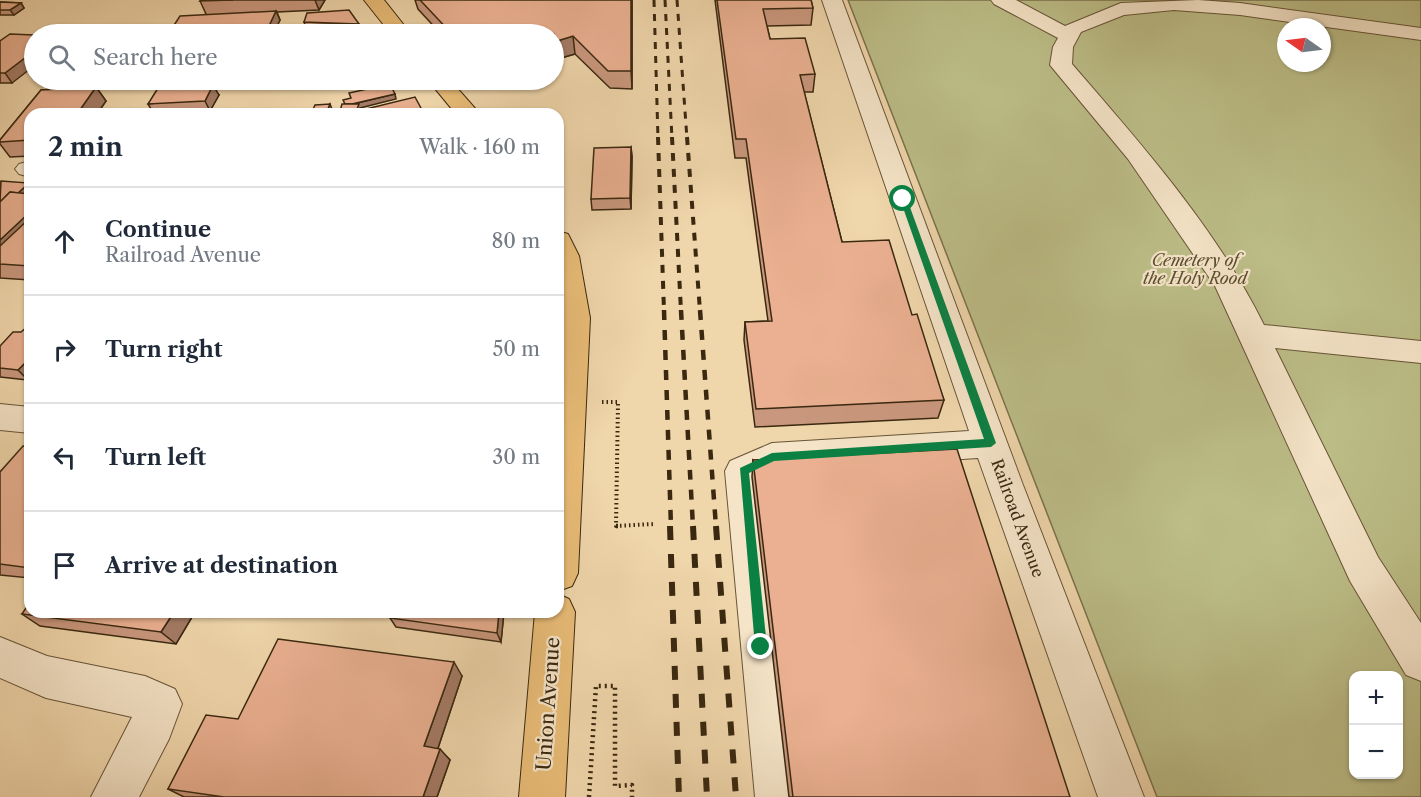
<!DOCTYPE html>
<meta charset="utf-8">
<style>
:root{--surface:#fff;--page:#f6f6f7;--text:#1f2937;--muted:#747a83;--line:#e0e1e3}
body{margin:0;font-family:"Libre Caslon Text",serif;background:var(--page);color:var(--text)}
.controls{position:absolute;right:18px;bottom:18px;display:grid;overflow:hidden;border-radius:12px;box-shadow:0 2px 4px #0004}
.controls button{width:54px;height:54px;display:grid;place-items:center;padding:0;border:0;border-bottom:2px solid var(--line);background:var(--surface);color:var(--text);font:30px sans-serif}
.compass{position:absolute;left:1277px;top:18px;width:54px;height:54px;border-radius:50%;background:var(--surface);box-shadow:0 2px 4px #0004;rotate:284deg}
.stop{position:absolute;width:18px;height:18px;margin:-14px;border:4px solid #0b8043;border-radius:50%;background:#fff}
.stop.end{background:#0b8043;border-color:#fff;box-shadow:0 2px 6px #0008}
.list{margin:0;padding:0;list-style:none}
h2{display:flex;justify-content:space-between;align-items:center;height:78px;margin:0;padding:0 24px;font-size:26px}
h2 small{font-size:20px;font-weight:400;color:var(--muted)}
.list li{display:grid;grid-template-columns:39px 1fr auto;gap:18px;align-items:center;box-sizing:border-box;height:108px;padding:0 24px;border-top:2px solid var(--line)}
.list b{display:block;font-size:22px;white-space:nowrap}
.list p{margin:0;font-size:20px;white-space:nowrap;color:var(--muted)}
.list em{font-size:20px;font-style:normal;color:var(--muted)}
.icon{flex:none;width:33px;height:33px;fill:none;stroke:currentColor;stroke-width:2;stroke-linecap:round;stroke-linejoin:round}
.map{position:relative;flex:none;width:1421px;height:797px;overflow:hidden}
.search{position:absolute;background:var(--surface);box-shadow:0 2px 4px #0004;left:24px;top:24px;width:540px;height:66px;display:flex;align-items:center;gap:15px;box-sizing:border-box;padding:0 21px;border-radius:33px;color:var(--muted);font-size:22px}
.panel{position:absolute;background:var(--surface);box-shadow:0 2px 4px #0004;left:24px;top:108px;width:540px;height:510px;border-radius:18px}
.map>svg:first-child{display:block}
.green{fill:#bcbd87;stroke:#7b724c;stroke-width:1.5;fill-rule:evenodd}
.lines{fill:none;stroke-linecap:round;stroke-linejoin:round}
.minor-casing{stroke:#685437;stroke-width:2}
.major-casing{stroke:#3a2810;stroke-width:2}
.path-far1{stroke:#3a2810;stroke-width:4;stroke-dasharray:1.5 3;stroke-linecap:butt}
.path{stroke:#3a2810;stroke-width:4.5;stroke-dasharray:2 4;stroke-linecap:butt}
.minor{fill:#f5e4c8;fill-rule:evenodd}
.major{fill:#e8bb76;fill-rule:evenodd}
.rail-far3{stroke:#3a2810;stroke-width:3;stroke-dasharray:7 7;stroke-linecap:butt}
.rail-far2{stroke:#3a2810;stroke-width:4;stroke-dasharray:8 8;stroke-linecap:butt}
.rail-far1{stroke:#3a2810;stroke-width:4.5;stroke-dasharray:10 10;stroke-linecap:butt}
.rail{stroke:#3a2810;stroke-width:6;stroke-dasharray:14 14;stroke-linecap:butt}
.wall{fill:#c9977d;stroke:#3a2810;stroke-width:1.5}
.shaded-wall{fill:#a47b66;stroke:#3a2810;stroke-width:1.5}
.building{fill:#eab091;stroke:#3a2810;stroke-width:1.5}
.route{fill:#0b8043}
.labels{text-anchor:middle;stroke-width:4.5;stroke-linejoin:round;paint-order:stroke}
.park-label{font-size:16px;font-style:italic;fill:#5a4d2e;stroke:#f5e4c8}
.street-label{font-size:16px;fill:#3a2810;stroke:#f5e4c8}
.near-street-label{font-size:20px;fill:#3a2810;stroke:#f5e4c8}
</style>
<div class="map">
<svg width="1421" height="797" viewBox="0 0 1421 797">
<rect width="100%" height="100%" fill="#f0d6ab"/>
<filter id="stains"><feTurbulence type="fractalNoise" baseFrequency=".00333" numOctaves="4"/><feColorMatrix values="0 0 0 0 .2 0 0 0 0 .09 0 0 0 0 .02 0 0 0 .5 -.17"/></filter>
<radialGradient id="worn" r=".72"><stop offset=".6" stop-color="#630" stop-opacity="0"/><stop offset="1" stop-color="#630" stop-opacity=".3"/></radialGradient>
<path class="green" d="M848,0h573v797h-264zM1286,27h36v36h-36zM1354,676h44v98h-44z"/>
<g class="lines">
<g class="minor-casing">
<g id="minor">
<path d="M822,0h20l181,485 121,312h-46l-120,-339 -201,13 -15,7 39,319h-46l-30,-326 5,-10 42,-18 197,-12z"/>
<path d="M991,0h25l49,26 56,-23 77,-3 42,3 181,25v12l-181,-25 -66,-5 -50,5 -43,17 -8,15 -1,17c70,81 144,164 192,261l157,16v22l-146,-15 103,209 43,66v58l-15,-6 -56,-94 -135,-295 -87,-127 -78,-94 3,-18 5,-9 -64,-34z"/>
<path d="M30,161v16l-11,-3 -4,-5 4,-5z"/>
<path d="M0,404l30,3v26l-30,-3z"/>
<path d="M0,637l47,19 98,20 30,13 7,15 -13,35 -30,58h-48l41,-80 -86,-19 -46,-20z"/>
</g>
</g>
<g class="major-casing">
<g id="major">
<path d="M364,0h20l27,34h-20z"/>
<path d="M428,80h22l30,34h-24z"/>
<path d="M558,231l10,3 11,22 11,62 -12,255 -6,13 -14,5z"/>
<path d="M558,594l11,5 6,13 -10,185h-46l16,-185h23z"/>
</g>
</g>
<path class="path-far1" d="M602,402h16l-2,124 38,-2"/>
<g class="path">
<path d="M616,526h3"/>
<path d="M589,797l7,-111h19v100l17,-1v12"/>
</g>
<use href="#minor" class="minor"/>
<use href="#major" class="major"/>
<g class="rail-far3">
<path d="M654,0l4,139"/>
<path d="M665,0l7,139"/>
<path d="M677,0l10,139"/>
</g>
<g class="rail-far2">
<path d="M658,137l6,174"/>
<path d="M672,137l9,174"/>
<path d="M687,137l13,174"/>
</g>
<g class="rail-far1">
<path d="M664,310l7,217"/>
<path d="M681,310l12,217"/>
<path d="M700,310l16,217"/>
</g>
<g class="rail">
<path d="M670,526l9,271"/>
<path d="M693,526l14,271"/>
<path d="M716,526l20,271"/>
</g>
</g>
<g class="wall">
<path d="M201,0h124l-6,10 -42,2 3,8 -7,14h-103l-1,-1 37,-19 -6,-13z"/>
<path d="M415,0h217v89l-22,-1 -35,-34 -21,6v-26h-113l-23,-25z"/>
<path d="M715,0h96l2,8 -2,17 -44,1 3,13 45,35 -2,18h-9l38,150 70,73 32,85 -6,18 -183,9 -11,-87 1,-18 23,-1 -22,-163h-11z"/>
<path d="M0,2l21,1 3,5 -10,7h-14z"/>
<path d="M304,22l55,2 3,10 -54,-2z"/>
<path d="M0,41l12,42h-12z"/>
<path d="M96,87l10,14 -9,13h-67v42l-20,1 -10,-13v-4l41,-50z"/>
<path d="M219,95l-9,16 -56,3 -6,-10z"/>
<path d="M631,147l1,10 -1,52 -39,1 -1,-11z"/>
<path d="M0,182l27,12h3v86l-30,-2z"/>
<path d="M0,346l28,34 -28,-3z"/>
<path d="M30,447v131l-30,-3v-103z"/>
<path d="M753,460l317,337h-281l-37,-320z"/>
<path d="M30,612h165l-19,32 -136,-18 -18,-12z"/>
<path d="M392,612h112l-3,30 -105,-15 -6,-9z"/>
<path d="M462,676l-24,72 12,12 -13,37h-253l-16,-8 70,-70z"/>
</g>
<g class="shaded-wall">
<path d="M315,0h10l-6,10z"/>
<path d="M631,0h1v89l-1,-18z"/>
<path d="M21,3l3,5 -10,7 -4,-5z"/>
<path d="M276,11l4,9 -7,14h-3l-2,-6z"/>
<path d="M573,36l2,18 -21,6v-18z"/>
<path d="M34,51v15l-22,17 -7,-10z"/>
<path d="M213,85l6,10 -9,16 -5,-10z"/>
<path d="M96,87l10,14 -9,13h-20z"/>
<path d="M395,94l1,5 -36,9 3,6h-8l-10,-8z"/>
<path d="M330,104l4,10 -7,-3z"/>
<path d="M422,110l2,4h-18z"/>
<path d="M631,147l1,10 -1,52 -1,-11z"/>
<path d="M29,183l1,8 -20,19 -4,-5z"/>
<path d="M30,212v27l-30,25v-24z"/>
<path d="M30,358v21l-2,1 -10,-10z"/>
<path d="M174,612h21l-19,32 -15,-12z"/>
<path d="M499,612h5l-3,30 -4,-9z"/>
<path d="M454,662l8,14 -27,81 -11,-11z"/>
<path d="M440,749l10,11 -13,37h-14z"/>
</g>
<g class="building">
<path d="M201,0h32l-33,1z"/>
<path d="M420,0h211v71h-23l-35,-35 -19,6v-8h-102z"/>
<path d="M717,0h94l2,8 -50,1 7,30 35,-1 10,36 -15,1 42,167 47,-2 23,75 5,-1 27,86 -188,9 -11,-87 27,-1 -26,-182h-10z"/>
<path d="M0,2l21,1 -11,7h-10z"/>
<path d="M349,10l10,14 -55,-2 3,-9z"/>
<path d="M276,11l-8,17 -99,5 11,-17z"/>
<path d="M10,34l24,1v16l-29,22h-5v-32z"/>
<path d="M390,84l5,10 -43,10h-7l-2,-4 8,-2 -2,-5z"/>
<path d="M213,85l-8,16 -57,3 10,-16z"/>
<path d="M96,87l-19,27h-47v26l-30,2v-2l41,-50z"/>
<path d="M415,97l7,13 -16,4h-37l-3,-5z"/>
<path d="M330,104l-3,7h13l2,-7h17l-4,10h-44l4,-9z"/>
<path d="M312,112l-1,2h-22z"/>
<path d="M631,147l-1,51 -39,1 3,-51z"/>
<path d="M1,181l28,2 -11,10 -8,-1 -10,10z"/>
<path d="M10,192l20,2v18l-30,28v-38z"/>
<path d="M30,218v48l-30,-2v-18z"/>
<path d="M27,327h3v31l-12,12 -18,-2v-22l13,-14h8z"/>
<path d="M23,446l7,1v121l-30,-4v-92z"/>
<path d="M957,449l113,348h-277l-40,-337z"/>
<path d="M30,602v10h144l-13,20 -139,-18z"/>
<path d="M392,612h107l-2,21 -107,-15z"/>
<path d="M278,639l176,23 -30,84 16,3 -17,48h-199l-56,-8 38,-74 32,4z"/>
</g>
<path class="route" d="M903,197l4,2 89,244 -5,4 -217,14 -25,12 18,174 -6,6 -6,-6 -15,-179 32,-15 212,-14 -84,-240z"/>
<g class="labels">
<g class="park-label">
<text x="1195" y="266">Cemetery of<tspan x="1195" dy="18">the Holy Rood</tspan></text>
</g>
<g class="street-label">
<text transform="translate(1018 518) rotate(70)" y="6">Railroad Avenue</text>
</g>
<g class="near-street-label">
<text transform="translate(548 704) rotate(-86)" y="7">Union Avenue</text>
</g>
</g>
<rect width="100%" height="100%" filter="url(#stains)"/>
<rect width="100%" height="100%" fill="url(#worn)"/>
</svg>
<div class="controls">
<button>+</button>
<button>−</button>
</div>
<svg class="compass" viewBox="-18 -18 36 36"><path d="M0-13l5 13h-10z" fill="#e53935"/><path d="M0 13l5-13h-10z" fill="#747a83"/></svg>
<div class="stop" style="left:903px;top:199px"></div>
<div class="stop end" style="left:761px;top:647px"></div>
<div class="search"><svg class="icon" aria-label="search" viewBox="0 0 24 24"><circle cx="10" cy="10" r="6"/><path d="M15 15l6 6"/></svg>Search here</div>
<section class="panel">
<h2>2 min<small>Walk · 160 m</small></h2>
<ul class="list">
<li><svg class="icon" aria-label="ahead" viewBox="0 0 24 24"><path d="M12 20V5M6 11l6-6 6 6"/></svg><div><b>Continue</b><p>Railroad Avenue</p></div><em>80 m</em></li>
<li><svg class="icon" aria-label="right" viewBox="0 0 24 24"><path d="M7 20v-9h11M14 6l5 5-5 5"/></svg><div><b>Turn right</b></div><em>50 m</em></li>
<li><svg class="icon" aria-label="left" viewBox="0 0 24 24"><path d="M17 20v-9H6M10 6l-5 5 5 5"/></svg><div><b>Turn left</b></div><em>30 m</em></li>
<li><svg class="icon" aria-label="arrive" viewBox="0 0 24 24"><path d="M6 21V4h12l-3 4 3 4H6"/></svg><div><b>Arrive at destination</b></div></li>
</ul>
</section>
</div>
